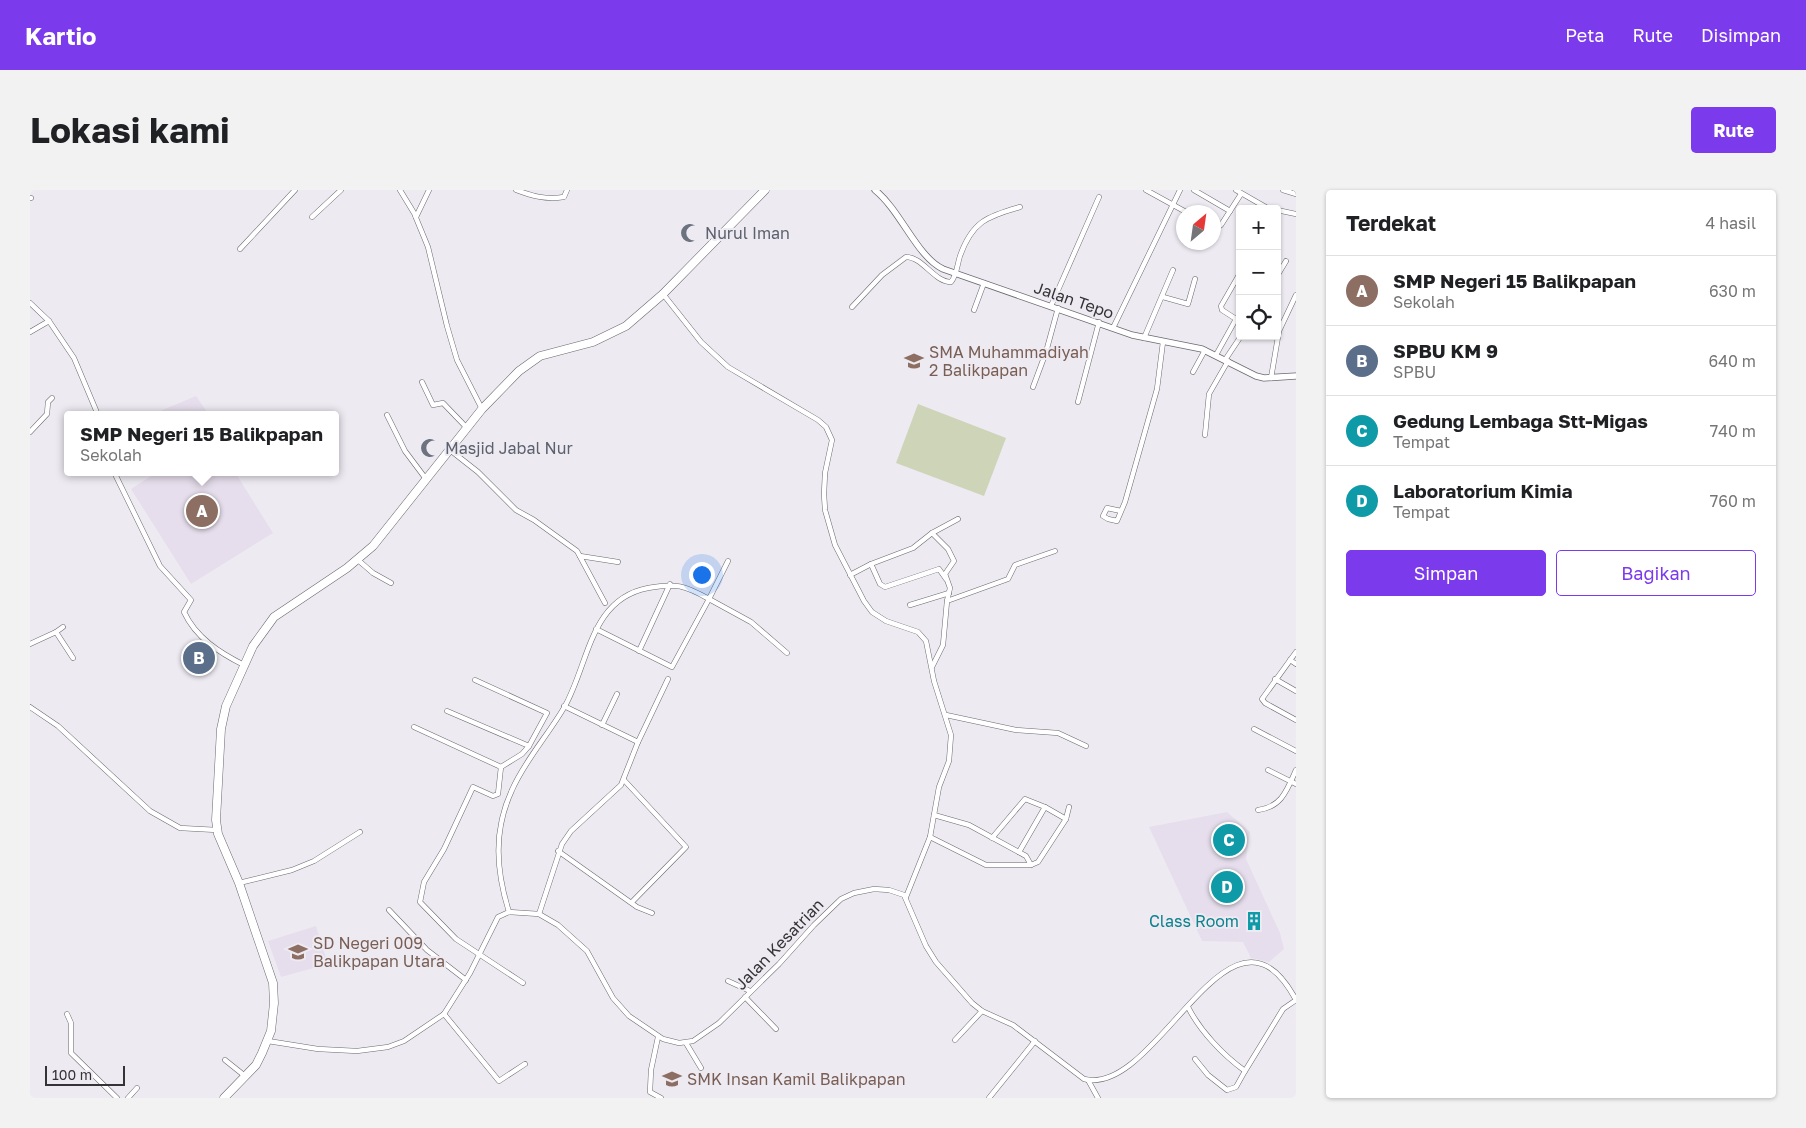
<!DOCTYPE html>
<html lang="id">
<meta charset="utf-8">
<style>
:root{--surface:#fff;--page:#f2f2f2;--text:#202124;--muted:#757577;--line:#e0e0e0;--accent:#7c3aed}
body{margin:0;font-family:"Golos Text",sans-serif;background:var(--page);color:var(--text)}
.controls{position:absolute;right:15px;top:15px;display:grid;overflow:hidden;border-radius:5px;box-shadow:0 1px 4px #0004}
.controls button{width:45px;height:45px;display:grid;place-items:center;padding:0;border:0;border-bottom:1px solid var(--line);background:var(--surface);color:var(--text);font:25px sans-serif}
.compass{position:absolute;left:1146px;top:15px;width:45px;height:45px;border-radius:50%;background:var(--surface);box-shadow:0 1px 4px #0004;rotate:29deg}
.scale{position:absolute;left:15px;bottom:12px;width:80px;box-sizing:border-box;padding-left:5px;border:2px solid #353336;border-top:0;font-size:14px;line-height:18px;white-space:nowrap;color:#353336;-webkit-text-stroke:4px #eeeaf2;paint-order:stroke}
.you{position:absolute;left:671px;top:384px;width:18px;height:18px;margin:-12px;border:4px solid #fff;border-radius:50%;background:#1a73e8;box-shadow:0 0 0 8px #1a73e833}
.badge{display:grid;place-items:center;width:32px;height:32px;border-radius:50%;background:var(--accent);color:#fff;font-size:16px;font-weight:700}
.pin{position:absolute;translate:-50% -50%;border:2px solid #fff;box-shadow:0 1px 5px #0006}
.popup{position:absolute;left:34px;top:221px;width:275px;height:65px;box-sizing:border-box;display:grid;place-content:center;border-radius:5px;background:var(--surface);filter:drop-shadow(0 1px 4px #0005);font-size:16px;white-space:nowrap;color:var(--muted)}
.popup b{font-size:19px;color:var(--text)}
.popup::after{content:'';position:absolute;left:50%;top:100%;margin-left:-10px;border:10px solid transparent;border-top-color:var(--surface)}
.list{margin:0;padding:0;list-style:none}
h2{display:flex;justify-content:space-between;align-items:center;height:65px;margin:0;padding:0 20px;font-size:21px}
h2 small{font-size:16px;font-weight:400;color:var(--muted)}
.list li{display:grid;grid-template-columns:32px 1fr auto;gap:15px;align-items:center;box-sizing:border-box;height:70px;padding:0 20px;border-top:1px solid var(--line)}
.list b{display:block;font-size:19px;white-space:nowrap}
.list p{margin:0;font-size:16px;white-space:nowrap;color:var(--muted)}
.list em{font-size:16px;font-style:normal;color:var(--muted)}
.actions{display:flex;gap:10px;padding:15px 20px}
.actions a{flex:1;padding:11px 0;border:1px solid var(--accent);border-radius:5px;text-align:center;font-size:18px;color:var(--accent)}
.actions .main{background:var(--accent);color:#fff}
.icon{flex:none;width:28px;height:28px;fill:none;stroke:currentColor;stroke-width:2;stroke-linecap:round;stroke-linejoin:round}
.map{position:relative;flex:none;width:1266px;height:908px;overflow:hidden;border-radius:5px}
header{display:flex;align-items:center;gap:30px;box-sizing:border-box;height:70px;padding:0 25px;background:var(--accent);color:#fff}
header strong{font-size:24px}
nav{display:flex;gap:28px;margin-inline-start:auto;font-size:18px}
.intro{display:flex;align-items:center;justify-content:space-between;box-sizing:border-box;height:120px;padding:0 30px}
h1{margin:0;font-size:35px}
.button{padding:12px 22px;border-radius:5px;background:var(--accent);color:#fff;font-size:18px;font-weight:700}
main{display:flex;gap:30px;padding:0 30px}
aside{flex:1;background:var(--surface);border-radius:5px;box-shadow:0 1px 4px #0004}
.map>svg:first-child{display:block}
.built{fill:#e6deec}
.park{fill:#ced4b8}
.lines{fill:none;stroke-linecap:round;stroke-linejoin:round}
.minor-casing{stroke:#6c686f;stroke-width:5.5}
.tertiary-casing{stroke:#6c686f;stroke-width:7}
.trunk-casing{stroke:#6c686f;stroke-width:9}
.minor{stroke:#fff;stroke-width:4.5}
.tertiary{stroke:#fff;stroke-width:5.5}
.trunk{stroke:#fff;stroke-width:8}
.labels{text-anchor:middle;stroke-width:4;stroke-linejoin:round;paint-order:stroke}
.worship-label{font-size:16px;fill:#5b616d;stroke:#eeeaf2;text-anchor:start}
.street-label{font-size:16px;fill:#353336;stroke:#eeeaf2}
.education-label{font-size:16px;fill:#785e54;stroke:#eeeaf2;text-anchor:start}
.culture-label{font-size:16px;fill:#0d838f;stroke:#eeeaf2;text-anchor:end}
</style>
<header>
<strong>Kartio</strong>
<nav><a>Peta</a><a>Rute</a><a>Disimpan</a></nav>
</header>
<div class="intro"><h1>Lokasi kami</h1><a class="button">Rute</a></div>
<main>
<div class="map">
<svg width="1266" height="908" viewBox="0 0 1266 908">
<rect width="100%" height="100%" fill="#eeeaf2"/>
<g class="built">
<path d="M166,206l13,19h-58z"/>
<path d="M120,282h85l38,61 -82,51 -60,-95 20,-13z"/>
<path d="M1197,622l23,20 -4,27 34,74 4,16 -15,13 -18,-4 -8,-16 -41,-1 -53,-114z"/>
<path d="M286,736l12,38 -47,13 -13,-36z"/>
</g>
<path class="park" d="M888,214l88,34 -22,58 -88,-33z"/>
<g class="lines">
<g class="minor-casing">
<g id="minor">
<path d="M370,0l14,23 14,34 19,79 10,34 25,49"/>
<path d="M486,0c16,6 30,10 48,7l3,-7"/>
<path d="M1116,0l40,22"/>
<path d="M1164,0l36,21"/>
<path d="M1206,0l33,19"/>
<path d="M1253,0l13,4"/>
<path d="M0,8h1"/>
<path d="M1247,20l19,4"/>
<path d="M282,27l29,-27"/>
<path d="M386,27l13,-27"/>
<path d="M1184,40l7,-5 20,-31"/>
<path d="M210,59l55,-59"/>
<path d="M1247,86l9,-15"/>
<path d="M633,104l38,48 27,25 90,53 8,7 6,13 -7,33 -1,21 1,16 10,35 29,56 8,11 14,9 32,11 8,9 8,40 17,54 -2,26 -10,26 -9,50 -24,60"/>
<path d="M1133,107l25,7 7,-25"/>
<path d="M0,113l19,18"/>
<path d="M1021,116l48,-109"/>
<path d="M822,117l30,-32 24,-18c17,0 28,25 45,25 6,-7 6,-17 9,-26 12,-34 27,-40 60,-49"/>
<path d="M944,120l10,-27"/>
<path d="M1083,138l67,-138"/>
<path d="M0,142l19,-11 25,37 24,57"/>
<path d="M1114,148l29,-68"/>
<path d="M1186,165l20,-36 -14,-9 -1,-4 19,-33"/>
<path d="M1195,170l16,-24"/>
<path d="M1163,182l12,-22"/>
<path d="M1241,188l8,-47 17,-36"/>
<path d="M392,192l11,23 10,-2 24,25"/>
<path d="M1003,197l13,-35 12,-44"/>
<path d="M1048,212l21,-80"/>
<path d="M357,225l18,36 21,28"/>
<path d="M0,242l17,-18 1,-12 4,-4"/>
<path d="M1175,245l4,-41 19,-33"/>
<path d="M420,260l28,22 38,38 18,10 43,31 28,52"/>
<path d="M84,282l46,94 31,34 -7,12c12,26 36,41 60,53"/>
<path d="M1091,321l-14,-3 -4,8 5,3 9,2 8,-19 32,-113 6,-47"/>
<path d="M550,366l38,6"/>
<path d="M328,370l15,13 18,10"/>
<path d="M698,371l-19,38 42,23 36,31"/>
<path d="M841,374l42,-16 19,-15"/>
<path d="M820,385l21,-11 9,20 5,3 54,-18 7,10"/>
<path d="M917,411l3,-13 -5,-14 9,-13 -6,-12 -16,-16 26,-14"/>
<path d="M880,415l39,-12"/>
<path d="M26,442l7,-5"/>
<path d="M0,454l26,-12 17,26"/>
<path d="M609,461l31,-67"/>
<path d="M1266,462l-34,47 3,4 31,17"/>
<path d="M1260,470l6,4"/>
<path d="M902,477l11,-22 4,-44 61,-22 7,-14 40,-14"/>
<path d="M1245,489l21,12"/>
<path d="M445,490l72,33 -18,33"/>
<path d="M534,516l74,36"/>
<path d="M0,517l28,19 92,85 30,17 37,2"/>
<path d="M417,521l82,35 -7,8 -21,13 -3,27 -5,2 -20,-9 -29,62 -20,33 -4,20 36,37 67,44"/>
<path d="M916,525l70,15 42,3 28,13"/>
<path d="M572,535l15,-31"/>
<path d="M384,537l87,40"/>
<path d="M1224,539l42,22"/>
<path d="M1238,580l28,14"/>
<path d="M594,590l62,67 -54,55"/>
<path d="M1228,620c24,-3 29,-20 38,-40"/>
<path d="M900,647l56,28h45l-5,-9 -57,-31 -35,-10"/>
<path d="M962,648l33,-39 20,8"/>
<path d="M528,661l79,56 15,6"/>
<path d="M989,662l26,-45 21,12"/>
<path d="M1001,675l7,-3 28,-43 3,-12"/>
<path d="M209,693l53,-13 22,-9 46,-29"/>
<path d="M359,720l38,40 39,30"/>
<path d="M479,722c-13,-42 -16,-81 3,-122 13,-30 37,-56 53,-84 24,-43 25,-107 83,-118 28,-5 36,-3 61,11l-37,68 -76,-38"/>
<path d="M509,724l23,-70 9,-13 50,-46 17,-43 30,-63"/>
<path d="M698,791l22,10"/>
<path d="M715,807l31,32"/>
<path d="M1158,817c12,24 35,48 57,64l38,-62 13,-9"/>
<path d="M37,824l4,9v30l46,45"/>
<path d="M414,824l55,67 26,-17"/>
<path d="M628,847l-7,33 -1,22 11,6"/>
<path d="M925,850l27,-29"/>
<path d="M238,851l50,8 39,2 31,-4 16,-6 40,-27 26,-41 28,-56 11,-5 30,2 19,11 29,26 26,47 16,18 34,23 16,4 14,-2 26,-18 60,-59 35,-39 27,-26 13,-6 20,-4 15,1 15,5 22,51 10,16 36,41 10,8 31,14 71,54c74,19 146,-203 212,-79"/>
<path d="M656,853l15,25"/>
<path d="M1165,869l13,16 19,15 9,-3 9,-16"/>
<path d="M195,870l20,16"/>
<path d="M1058,890l10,18"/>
<path d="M98,908l9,-10"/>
<path d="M959,908l46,-57"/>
</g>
</g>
<g class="tertiary-casing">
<path id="tertiary" d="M845,0c26,21 42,67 68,79l189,66 70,14 54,27 8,2 32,-2"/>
</g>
<g class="trunk-casing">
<path id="trunk" d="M194,908l32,-33 6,-12 9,-22 3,-28 -1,-20 -34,-100 -21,-49 -2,-14 5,-91 5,-23 27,-60 21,-29 73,-49 26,-22 109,-137 37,-38 21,-15 53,-14 33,-16 37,-32 102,-104"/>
</g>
<use href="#minor" class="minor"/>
<use href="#tertiary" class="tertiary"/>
<use href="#trunk" class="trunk"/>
</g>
<defs>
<g id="mosque-bare" transform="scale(1.5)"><path d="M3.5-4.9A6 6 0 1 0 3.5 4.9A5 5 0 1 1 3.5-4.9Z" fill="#6b7280" stroke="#eeeaf2" stroke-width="2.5" paint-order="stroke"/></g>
<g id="school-bare" transform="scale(1.5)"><path d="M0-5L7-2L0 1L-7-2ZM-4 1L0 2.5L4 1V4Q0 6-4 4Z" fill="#8d6e63" stroke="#eeeaf2" stroke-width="2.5" paint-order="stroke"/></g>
<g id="building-bare" transform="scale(1.5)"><path d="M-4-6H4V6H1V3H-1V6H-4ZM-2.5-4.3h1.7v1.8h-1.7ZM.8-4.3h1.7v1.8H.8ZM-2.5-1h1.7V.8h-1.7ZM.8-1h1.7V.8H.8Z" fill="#0f9aa8" stroke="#eeeaf2" stroke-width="2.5" paint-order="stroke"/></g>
</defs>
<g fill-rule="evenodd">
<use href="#mosque-bare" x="660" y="43"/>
<use href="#school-bare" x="884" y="171"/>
<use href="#mosque-bare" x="400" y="258"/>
<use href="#building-bare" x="1224" y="731"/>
<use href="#school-bare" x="268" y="762"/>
<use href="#school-bare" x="642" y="889"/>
</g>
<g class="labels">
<g class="worship-label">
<text x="675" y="49">Nurul Iman</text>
<text x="415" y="264">Masjid Jabal Nur</text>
</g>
<g class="street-label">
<text transform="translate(1044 110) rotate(19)" y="6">Jalan Tepo</text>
<text transform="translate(749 754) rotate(-46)" y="6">Jalan Kesatrian</text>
</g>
<g class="education-label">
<text x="899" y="168">SMA Muhammadiyah<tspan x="899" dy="18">2 Balikpapan</tspan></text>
<text x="283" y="759">SD Negeri 009<tspan x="283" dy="18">Balikpapan Utara</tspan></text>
<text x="657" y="895">SMK Insan Kamil Balikpapan</text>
</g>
<g class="culture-label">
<text x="1209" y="737">Class Room</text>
</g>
</g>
</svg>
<div class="controls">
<button>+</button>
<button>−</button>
<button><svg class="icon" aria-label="locate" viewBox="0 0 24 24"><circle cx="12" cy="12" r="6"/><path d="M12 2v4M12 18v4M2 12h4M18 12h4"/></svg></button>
</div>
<svg class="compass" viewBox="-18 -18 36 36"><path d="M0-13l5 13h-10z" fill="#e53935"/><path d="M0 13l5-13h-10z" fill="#757577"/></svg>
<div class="scale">100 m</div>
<div class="you"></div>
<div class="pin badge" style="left:172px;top:321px;background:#8d6e63">A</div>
<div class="popup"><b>SMP Negeri 15 Balikpapan</b>Sekolah</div>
<div class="pin badge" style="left:169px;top:468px;background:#5c6f8a">B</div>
<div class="pin badge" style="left:1199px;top:650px;background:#0f9aa8">C</div>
<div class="pin badge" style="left:1197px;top:697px;background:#0f9aa8">D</div>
</div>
<aside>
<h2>Terdekat<small>4 hasil</small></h2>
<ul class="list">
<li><span class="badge" style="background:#8d6e63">A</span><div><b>SMP Negeri 15 Balikpapan</b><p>Sekolah</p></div><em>630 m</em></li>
<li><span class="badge" style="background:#5c6f8a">B</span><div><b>SPBU KM 9</b><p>SPBU</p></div><em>640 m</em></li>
<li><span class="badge" style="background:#0f9aa8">C</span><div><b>Gedung Lembaga Stt-Migas</b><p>Tempat</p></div><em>740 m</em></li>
<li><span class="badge" style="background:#0f9aa8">D</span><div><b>Laboratorium Kimia</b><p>Tempat</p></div><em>760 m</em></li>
</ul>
<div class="actions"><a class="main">Simpan</a><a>Bagikan</a></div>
</aside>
</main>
